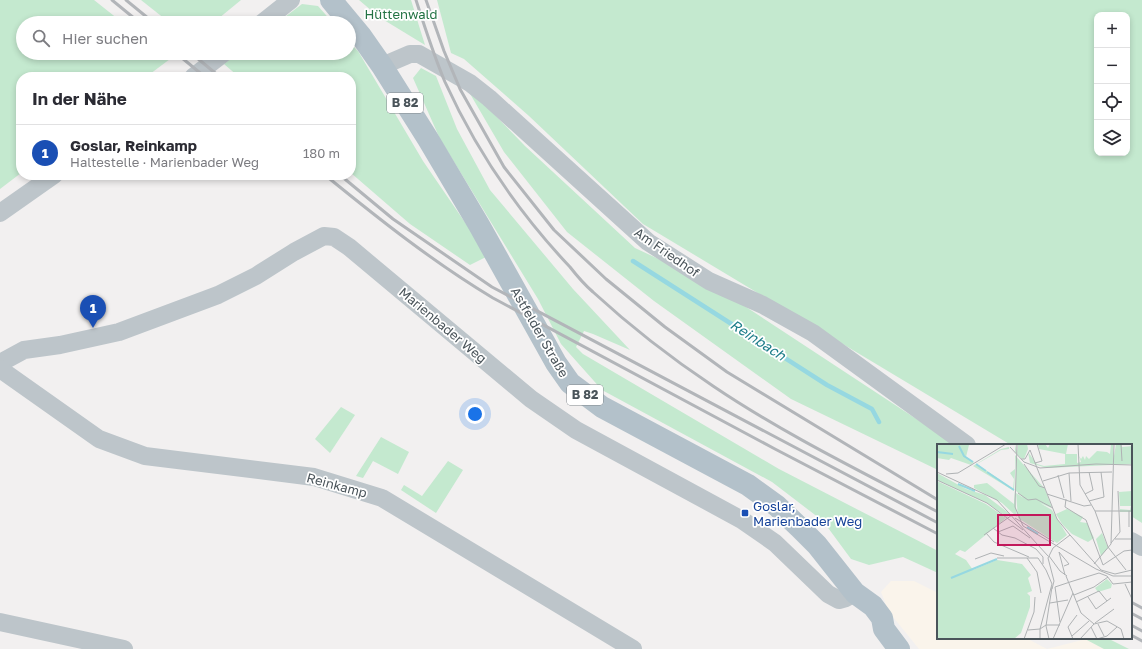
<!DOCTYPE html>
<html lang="de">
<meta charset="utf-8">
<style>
:root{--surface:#fff;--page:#f2f2f3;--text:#2b2b33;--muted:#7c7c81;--line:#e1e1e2;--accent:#3082cb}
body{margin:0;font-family:"Golos Text",sans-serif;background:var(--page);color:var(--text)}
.controls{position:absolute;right:12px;top:12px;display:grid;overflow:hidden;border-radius:8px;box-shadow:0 2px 6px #0003}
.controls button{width:36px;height:36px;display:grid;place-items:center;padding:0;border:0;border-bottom:1px solid var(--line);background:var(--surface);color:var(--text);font:20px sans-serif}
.you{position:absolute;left:475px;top:414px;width:14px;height:14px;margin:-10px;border:3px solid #fff;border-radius:50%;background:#1a73e8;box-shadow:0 0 0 6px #1a73e833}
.badge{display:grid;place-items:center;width:26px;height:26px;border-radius:50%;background:var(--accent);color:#fff;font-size:13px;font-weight:700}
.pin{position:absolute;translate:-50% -33px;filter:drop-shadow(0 1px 2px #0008)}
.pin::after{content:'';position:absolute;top:21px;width:14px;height:12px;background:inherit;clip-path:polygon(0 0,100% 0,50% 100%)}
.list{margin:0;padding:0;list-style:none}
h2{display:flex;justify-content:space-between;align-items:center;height:52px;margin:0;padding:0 16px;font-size:17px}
h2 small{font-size:13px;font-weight:400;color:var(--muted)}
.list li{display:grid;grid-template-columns:26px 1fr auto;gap:12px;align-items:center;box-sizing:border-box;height:56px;padding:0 16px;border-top:1px solid var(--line)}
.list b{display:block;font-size:15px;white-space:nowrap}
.list p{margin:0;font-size:13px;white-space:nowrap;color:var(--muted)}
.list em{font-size:13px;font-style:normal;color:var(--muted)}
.icon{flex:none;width:22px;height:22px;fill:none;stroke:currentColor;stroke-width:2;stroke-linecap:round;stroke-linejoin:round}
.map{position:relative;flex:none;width:1142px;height:649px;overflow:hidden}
.search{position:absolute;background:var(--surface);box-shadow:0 2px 6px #0003;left:16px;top:16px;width:340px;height:44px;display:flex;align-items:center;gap:10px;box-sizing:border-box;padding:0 14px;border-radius:22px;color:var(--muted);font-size:15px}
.panel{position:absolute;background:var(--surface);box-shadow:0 2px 6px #0003;left:16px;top:72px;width:340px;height:108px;border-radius:16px}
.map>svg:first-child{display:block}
.commercial{fill:#faf4eb}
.green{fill:#c4e9cf;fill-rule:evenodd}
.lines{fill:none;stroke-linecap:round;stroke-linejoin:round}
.stream{stroke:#96d8e1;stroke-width:4.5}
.minor{stroke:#bdc5ca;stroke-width:18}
.major{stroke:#b3c1ca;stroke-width:22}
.rail{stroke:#b2b5b9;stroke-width:3}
.transit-dot{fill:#1a4fb4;stroke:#fff;stroke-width:1.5}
.labels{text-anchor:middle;stroke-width:3.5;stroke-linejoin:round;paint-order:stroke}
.shield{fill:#fff;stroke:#80878c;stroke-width:1}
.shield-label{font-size:12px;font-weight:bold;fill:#4a545a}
.park-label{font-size:13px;fill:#237344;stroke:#fff}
.street-label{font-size:13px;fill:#4a545a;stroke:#fff}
.transit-label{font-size:13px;fill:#164399;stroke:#fff;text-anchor:start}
.water-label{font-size:14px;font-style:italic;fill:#1e7e8a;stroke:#fff}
.inset-river{fill:none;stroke:#96d8e1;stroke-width:2}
.inset-road{fill:none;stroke:#afb2b4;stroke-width:1}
.view{fill:#c2185b;fill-opacity:0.15;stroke:#c2185b;stroke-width:2}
.inset-edge{fill:none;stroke:#4a545a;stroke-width:2}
</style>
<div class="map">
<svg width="1142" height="649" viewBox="0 0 1142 649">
<rect width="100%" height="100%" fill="#f2f0f0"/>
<path class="commercial" d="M891,581h23l24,12v45h88l21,11 39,-10 18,10h-185l-30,-37 -8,-20z"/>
<g class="green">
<path d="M0,0h94l29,23h-100v30h139l8,6 -24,18h-125v96l-21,16z"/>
<path d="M141,0h100l-28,23h-43z"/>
<path d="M359,0h52l14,45 -46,-28z"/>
<path d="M437,0h705v523l-11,-7v-71h-120l-368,-221 -114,-108 -65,-57 -13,-6zM1097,15h30v138h-30z"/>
<path d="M302,4l16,2 15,17h-56z"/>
<path d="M349,42l9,9 65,110 65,95 -18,9 -60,-41 -59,-51v-96h-112l-15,-13 14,-11h111z"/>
<path d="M421,68l15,8 21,53 33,61 83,99 57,61 -37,-16 -9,-3 -8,16 7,7 196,115 159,82v22l-35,-16 -34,8 -18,-6 -28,-38 -51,-39 -170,-92 -41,-46 -23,-45 -98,-160 -27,-61z"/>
<path d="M469,92l19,16 37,38 110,102 73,34 248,163h-18v25l-147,-71 -137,-98 -87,-69 -63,-80z"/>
<path d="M341,407l14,8 -25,38 -15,-14z"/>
<path d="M381,437l28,15 -11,22 -25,-13 -10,17 -7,-2z"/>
<path d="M448,461l15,9 -27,43 -35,-23 3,-5 18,11z"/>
<path d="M1083,638h24l22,11h-25z"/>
</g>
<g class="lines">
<path class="stream" d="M633,261l194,124 45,24 7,13"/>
<g class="minor">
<path d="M262,23l29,-23"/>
<path d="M382,66l28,-12h9l51,29 19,15 159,144 61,39 54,24 50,28 154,112"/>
<path d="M193,77l31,-24"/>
<path d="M0,213l54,-38"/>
<path d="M0,363l24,-13 36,-5 59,-13 99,-37 38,-19 38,-24 30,-16 10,1 15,10 182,152 45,31 166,90 33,23 53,51 11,6 7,-2 9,-5"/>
<path d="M0,369l99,70 46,17 169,21 68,21 251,151"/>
<path d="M1131,541l11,6"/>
<path d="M0,622l124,27"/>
</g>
<path class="major" d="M331,0l30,36 21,30 46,73 51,86 77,138 14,20 32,24 146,78 29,21 22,21 18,18 38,48 18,13 9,12 2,11 15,20"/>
<g class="rail">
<path d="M112,0l28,23"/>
<path d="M126,0l28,23"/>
<path d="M416,0c9,28 18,56 29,82 31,68 74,131 125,185 7,9 15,18 23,25 37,34 78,66 120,94 71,48 149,86 225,126"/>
<path d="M426,0l18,51 16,38 44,78 50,63 52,49 59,48 62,45 211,128"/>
<path d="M176,53l29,24"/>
<path d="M191,53l29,24"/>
<path d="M325,175c54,44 108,87 168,123l282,151 163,85"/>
<path d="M340,175l53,44 99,68 446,236"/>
<path d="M1131,602l11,6"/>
<path d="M1131,613l11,6"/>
<path d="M1131,625l11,6"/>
<path d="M1131,635l11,6"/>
</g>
</g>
<rect class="transit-dot" x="741" y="509" width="8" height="8" rx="2"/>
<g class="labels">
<g class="shield">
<rect x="387" y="93" width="36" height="20" rx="3"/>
<rect x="567" y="385" width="36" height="20" rx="3"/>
</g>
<g class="shield-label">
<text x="405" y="107">B 82</text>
<text x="585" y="399">B 82</text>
</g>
<g class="park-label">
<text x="401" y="19">Hüttenwald</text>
</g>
<g class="street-label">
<text transform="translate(667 252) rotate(35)" y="5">Am Friedhof</text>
<text transform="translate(443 325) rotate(40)" y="5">Marienbader Weg</text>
<text transform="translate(540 332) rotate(60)" y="5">Astfelder Straße</text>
<text transform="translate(337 485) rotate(15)" y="5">Reinkamp</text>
</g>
<g class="transit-label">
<text x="753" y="511">Goslar,<tspan x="753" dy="15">Marienbader Weg</tspan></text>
</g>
<g class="water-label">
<text transform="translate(758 340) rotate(33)" y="5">Reinbach</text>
</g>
</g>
<g transform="translate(937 444)">
<rect width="195" height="195" fill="#f2f0f0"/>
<path d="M0,0l32,1 -3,12 8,5 -3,3 -20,-7 -2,2 -12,-2zM78,0l2,10 1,-10h9l1,5 -4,10 -3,-1 -6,-6zM101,0h7l3,4 2,-4h18l-2,10h11v9l4,-1 -2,-6 2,3 2,-3 2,4 1,-4 3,3 8,-8 10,1 3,2 1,-10h2v18l3,-18h5l1,3 10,-1v18l-85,4 -17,-5 -2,-11 9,12 7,2 21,-2v-10l-26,-5zM72,3v2l-8,1 -24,14 36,25 1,-10 -4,-6 5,-4v-14l30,34 7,19 -12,-5 12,7 15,25 -10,8 -39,-25 -2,-25 8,5 -8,-7v-34l-2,33 3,27 -15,-14 -28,-15v-3l13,-2 27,21v-13l-41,-25 28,-17zM0,29l29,16 19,6 25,19 -3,3 -20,-14 -50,-23zM0,37l49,23 20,14 -41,34 -5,-2 -5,4 11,6 7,10 24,-10 25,4 9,11 -3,3 4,13 -5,2 3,3v11l-9,26 -7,6h-77zM195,47v21h-12v-3l10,1 1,-4h-11l-1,-14zM130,65l16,8 -3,5 7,1 7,15 -6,4 -16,-8 -10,-10 -6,-10zM165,89l6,15 -7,8 -5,-17zM170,135l5,5 -1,4 -13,4 -3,-4z" fill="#c4e9cf"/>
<path class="inset-river" d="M22,2l5,10 9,6M0,8l16,2M39,20l10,7M50,28l27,18M21,40l17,7M90,83l11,7M14,134l46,-19"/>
<path class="inset-road" d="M80,0l-2,63 8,19 73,43 17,7h19M141,0l2,41 15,26 13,36 18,23M184,0l1,17M73,3l14,15 16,6 56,-4 36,1M84,15h4l5,-9 27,69 13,16M98,19l7,-2 -5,-17M87,20l15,22 6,2M0,28l60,28 51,56M132,29l2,28M9,30l12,-1 48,-29M121,31l6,23M0,36l50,23 36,27M106,37l26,-8 43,-1M81,49l10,7 8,-1 17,9M110,50l37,12 7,-1M148,50l8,-4 -4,-18M129,55l-1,8 21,13 17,45 21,-14 8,-1M152,57l15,-4 -3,-25M158,67h37M192,67v16M78,74l39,24M56,84l9,7 13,3 21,11 7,8v7M61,88l15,-6 17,12M49,89l8,9 35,15M47,91l28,-20M133,91l31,35 14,4 17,-4M178,95h17M174,99l9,-11 -2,-41M122,108l6,23M122,108l10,12 -5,2M112,112l11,15 7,5M60,114h41l8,12 6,14 -12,45v10M90,114l10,14 4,21M38,115l16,-6 13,3M157,120l17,-20 3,-100M129,132l15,37 13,11M133,138l29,-9 8,3 6,8 19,-2M188,140l7,15M115,145l2,-8 -6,-23 5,-10 17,-13M137,151l20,-8 14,-10M151,153l8,12 15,-11M139,158l23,-11 8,10M113,159l18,-3M123,178l-5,-35 15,-5M158,179l19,-14M157,180l13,-3 14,8 3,10M161,180l6,12M131,183l9,-12M131,183l5,12M154,183l6,12M91,186l12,-1 6,-4h14M135,192l17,-15M87,195l10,-27 1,-15M112,195l-3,-13 6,-39M116,195l20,-46M143,195l14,-15M160,195l10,-3 10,-9"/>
<path class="view" d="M61,71h52v30h-52z"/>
<rect width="195" height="195" class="inset-edge"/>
</g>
</svg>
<div class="controls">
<button>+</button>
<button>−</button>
<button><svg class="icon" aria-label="locate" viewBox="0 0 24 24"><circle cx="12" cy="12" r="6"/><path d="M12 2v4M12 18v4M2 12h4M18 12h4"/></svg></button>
<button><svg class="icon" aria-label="layers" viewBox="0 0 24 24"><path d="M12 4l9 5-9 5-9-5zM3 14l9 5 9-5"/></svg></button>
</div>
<div class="you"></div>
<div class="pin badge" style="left:93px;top:328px;background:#1a4fb4">1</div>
<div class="search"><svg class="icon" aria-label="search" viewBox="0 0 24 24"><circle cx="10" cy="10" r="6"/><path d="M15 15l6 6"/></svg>Hier suchen</div>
<section class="panel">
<h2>In der Nähe<small></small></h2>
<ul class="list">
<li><span class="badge" style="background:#1a4fb4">1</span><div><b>Goslar, Reinkamp</b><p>Haltestelle · Marienbader Weg</p></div><em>180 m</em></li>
</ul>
</section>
</div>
